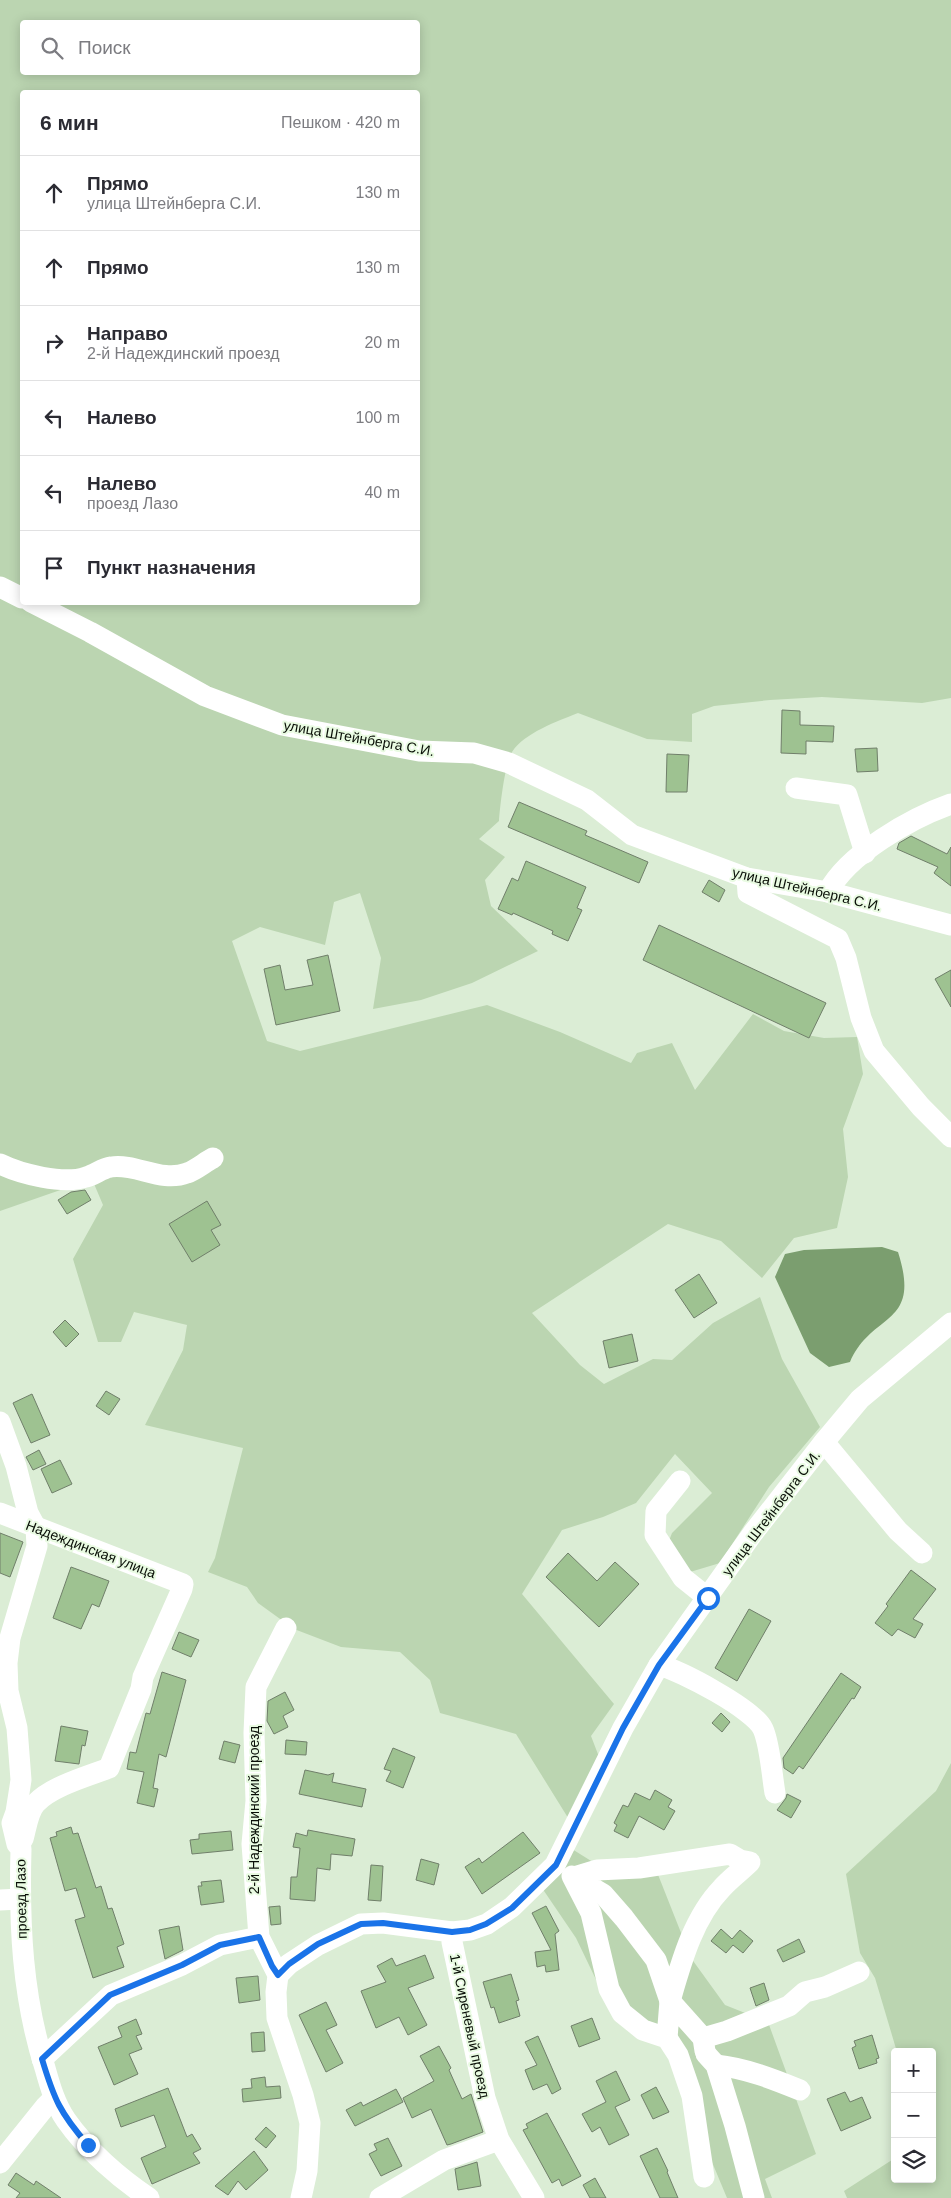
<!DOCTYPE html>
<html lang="ru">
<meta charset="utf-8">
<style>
:root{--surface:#fff;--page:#f7f7f7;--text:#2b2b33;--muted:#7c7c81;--line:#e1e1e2}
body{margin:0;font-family:Helvetica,sans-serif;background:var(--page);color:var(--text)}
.controls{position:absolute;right:15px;bottom:15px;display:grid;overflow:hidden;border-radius:5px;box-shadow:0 2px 12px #0003}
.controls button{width:45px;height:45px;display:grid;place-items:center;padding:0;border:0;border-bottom:1px solid var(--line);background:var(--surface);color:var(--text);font:25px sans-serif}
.stop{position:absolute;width:15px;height:15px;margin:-11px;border:4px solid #1a73e8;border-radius:50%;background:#fff}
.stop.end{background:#1a73e8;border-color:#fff;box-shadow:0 1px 5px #0008}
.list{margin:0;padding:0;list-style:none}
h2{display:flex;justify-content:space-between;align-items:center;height:65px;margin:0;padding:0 20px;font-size:21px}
h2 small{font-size:16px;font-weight:400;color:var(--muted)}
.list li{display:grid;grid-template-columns:32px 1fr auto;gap:15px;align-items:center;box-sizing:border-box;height:75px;padding:0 20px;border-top:1px solid var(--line)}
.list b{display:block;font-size:19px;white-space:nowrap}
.list p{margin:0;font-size:16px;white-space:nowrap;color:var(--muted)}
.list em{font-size:16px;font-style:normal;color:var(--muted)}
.icon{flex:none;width:28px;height:28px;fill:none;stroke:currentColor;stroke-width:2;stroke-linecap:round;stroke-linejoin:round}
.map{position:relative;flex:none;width:951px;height:2198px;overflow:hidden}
.search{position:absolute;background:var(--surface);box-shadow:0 2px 12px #0003;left:20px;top:20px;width:400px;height:55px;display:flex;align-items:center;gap:12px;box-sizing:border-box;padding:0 18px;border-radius:5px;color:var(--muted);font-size:19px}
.panel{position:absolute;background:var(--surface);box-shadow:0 2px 12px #0003;left:20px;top:90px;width:400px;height:515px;border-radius:5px}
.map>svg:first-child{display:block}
.green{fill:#bbd5b1;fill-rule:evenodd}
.water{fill:#7b9e6f}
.building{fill:#9ec291;stroke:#707f6a}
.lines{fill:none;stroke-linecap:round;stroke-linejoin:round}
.minor{stroke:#fff;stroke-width:21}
.route{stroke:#1a73e8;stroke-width:6}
.labels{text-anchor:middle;stroke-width:4;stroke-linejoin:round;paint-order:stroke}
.street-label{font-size:14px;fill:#090f07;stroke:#e9fbe2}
</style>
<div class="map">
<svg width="951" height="2198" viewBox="0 0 951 2198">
<rect width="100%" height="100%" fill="#dbedd5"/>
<g class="green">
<path d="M0,0h951v698l-29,5 -100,-6 -52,3 -56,6 -22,8v28l-45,-3 -69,-26c-20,8 -54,20 -66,39 -7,11 -12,54 -13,69l-20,18 26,18 -20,23 6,26 47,45 -66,32 -51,17 -48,9 8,-51 -21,-65 -26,9 -9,43 -65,-18 -28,14 35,100 33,10 187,-46 73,27 71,31 6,-10 35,-10 23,47 58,-76 31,17 40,7 33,-1 6,37 -20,55 5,48 -11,51 -43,10 -32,40 -41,-37 -53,-17 -136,89 48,52 24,19 49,-25 19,1 41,-37 47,-26 22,62 38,68 -51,60 -49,76 -30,9 -23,-26 5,-13 40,-40 -37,-39 -39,49 -33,14 -41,13 -40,64 92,110 -23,32 10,26 -31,59 -54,-87 -76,-21 -10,-33 -30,-28 -59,-5 -47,-18 -36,-26 -11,-16 -39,-15 7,-14 28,-110 -98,-23 38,-75 4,-25 -53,-13 -13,30h-23l-25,-83 30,-54 -11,-26 -92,32zM22,22h396v50h-396zM22,92h396v510h-396z"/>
<path d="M951,1763v435h-104l-3,-7 51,-33v21h37v-127h-35l-22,-74 -15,-25 -14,-79 90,-83z"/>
<path d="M572,1849l24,15 57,-2 38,96 34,47 43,17 48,132 -51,25 7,19h-45l-63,-151 -51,-32 -37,-77 -34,-50z"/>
</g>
<path class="water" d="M882,1247l16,5c24,75 -26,59 -48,110l-21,5 -19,-14 -35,-76 10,-23 19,-4z"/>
<g class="building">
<path d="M782,710l18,1v14l34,1 -1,16 -27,-1v13l-25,-1z"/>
<path d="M877,748l1,23 -21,1 -2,-23z"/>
<path d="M667,754l22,1 -2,37h-21z"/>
<path d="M519,802l68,29 -2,4 63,27 -9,21 -131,-56z"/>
<path d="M911,836l36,18 4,-7v39l-17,-13 4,-6 -41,-18 2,-6z"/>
<path d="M526,861l60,26 -9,21 5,2 -14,31 -16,-7 1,-3 -40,-18 -1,2 -14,-6 14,-31 6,3z"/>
<path d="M709,880l16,10 -6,12 -17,-10z"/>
<path d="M659,925l167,78 -17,35 -166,-78z"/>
<path d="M328,955l12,56 -64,14 -12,-56 16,-4 5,25 28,-5 -6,-25z"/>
<path d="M951,970v37l-16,-28z"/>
<path d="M85,1190l6,10 -24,14 -9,-14 13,-8z"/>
<path d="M207,1201l14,24 -10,5 9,15 -28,17 -23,-38z"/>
<path d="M699,1274l18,29 -23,15 -19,-28z"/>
<path d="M65,1320l14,14 -13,13 -13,-15z"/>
<path d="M632,1334l6,27 -29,7 -6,-27z"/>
<path d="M106,1391l14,8 -11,16 -13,-9z"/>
<path d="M32,1394l18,41 -19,8 -18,-40z"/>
<path d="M39,1450l7,14 -13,6 -7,-13z"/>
<path d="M60,1460l12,24 -20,9 -11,-24z"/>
<path d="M0,1533l23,9 -13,35 -10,-4z"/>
<path d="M568,1553l29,28 18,-19 24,22 -40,43 -53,-50z"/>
<path d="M71,1567l38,14 -10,26 -7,-3 -11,25 -28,-11z"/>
<path d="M911,1570l25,19 -23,30 10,5 -8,14 -17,-9 -6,7 -17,-13 13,-17 -2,-2z"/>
<path d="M749,1609l22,12 -34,60 -22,-13z"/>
<path d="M179,1632l20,8 -8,17 -19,-8z"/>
<path d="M162,1672l24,8 -20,77 -7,-3 -6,34 5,1 -4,18 -17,-4 7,-31 -17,-3 3,-17 6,1 10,-40 4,1z"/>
<path d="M841,1673l20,14 -7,12 -2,-1 -49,71 -4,-3 -6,8 -9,-6 -1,-10z"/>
<path d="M285,1692l9,18 -11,6 5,11 -14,7 -7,-13 1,-20z"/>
<path d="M721,1713l9,9 -8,10 -10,-9z"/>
<path d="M61,1726l27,5 -3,15 -3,-1 -3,19 -24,-3z"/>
<path d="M286,1740l21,2 -1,13 -21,-1z"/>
<path d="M224,1741l16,4 -5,18 -16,-4z"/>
<path d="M393,1748l22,9 -12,31 -17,-7 5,-10 -7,-2z"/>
<path d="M305,1770l23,5 6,-2 -2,9 34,7 -4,18 -63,-13z"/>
<path d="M655,1790l17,10 -4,7 7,4 -11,19 -25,-14 -11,22 -14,-7 3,-6 -3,-2 9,-18 5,2 7,-14 15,7z"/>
<path d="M787,1794l14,7 -10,17 -14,-8 9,-12z"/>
<path d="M71,1827l2,7 5,-1 18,55 5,-2 7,23 4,-1 12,36 -7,3 7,20 -31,11 -18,-58 10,-3 -9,-29 -11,3 -15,-53 7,-2 -1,-4z"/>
<path d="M308,1830l47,9 -3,17 -21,-2 -1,16 -13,-2 -2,33 -25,-2 1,-22h6l3,-29 -7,-1 3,-14 11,3z"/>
<path d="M231,1831l2,19 -41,4 -2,-14 9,-1v-5z"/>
<path d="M523,1832l17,21 -58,41 -17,-27 14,-9 3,5z"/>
<path d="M421,1859l18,5 -5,21 -18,-5z"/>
<path d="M371,1865l12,1 -2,35 -13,-1z"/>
<path d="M221,1880l3,22 -23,3 -3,-19h4l-1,-4z"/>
<path d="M280,1906l1,18 -10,1 -2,-18z"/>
<path d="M546,1906l13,25 -4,3 4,36 -13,2 -1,-7 -8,2 -2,-15 16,-2 -19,-37z"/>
<path d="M179,1926l4,24 -18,9 -6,-29z"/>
<path d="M721,1929l11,10 8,-9 13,11 -10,12 -10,-8 -7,8 -15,-12z"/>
<path d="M799,1939l6,13 -22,10 -6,-12z"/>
<path d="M425,1955l9,23 -26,10 19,37 -19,10 -9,-18 -23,11 -15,-37 25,-9 -9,-16 15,-8 4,8z"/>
<path d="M511,1974l8,26 -3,1 4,15 -21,7 -5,-16 -3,1 -8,-26z"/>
<path d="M258,1976l2,24 -21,3 -3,-25z"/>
<path d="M764,1983l5,17 -13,6 -6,-18z"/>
<path d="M326,2002l11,23 -11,5 17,33 -17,9 -27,-57z"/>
<path d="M592,2018l8,21 -21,8 -8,-21z"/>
<path d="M136,2019l6,15 -6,2 6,13 -13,5 9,20 -24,11 -16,-38 24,-10 -4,-10z"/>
<path d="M264,2032l1,19 -13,1 -1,-19z"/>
<path d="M872,2035l7,23 -3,1 1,4 -18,6 -7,-21 4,-2 -2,-5z"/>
<path d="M538,2036l23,53 -9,5 -5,-10 -14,6 -8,-20 12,-5 -12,-23z"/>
<path d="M439,2046l12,22 -2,2 13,29 9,-5 12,38 -32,12 -4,1 -16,-36 -19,9 -9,-20 31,-17 -14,-25z"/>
<path d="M616,2071l14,29 -15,7 14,28 -20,10 -9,-18 -8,5 -10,-18 24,-12 -10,-21z"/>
<path d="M265,2077l1,10 14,-1 1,12 -38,4 -1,-13 10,-1 -1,-9z"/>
<path d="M656,2087l13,25 -16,7 -12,-24z"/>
<path d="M168,2088l19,49 5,-3 9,15 -8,4 7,10 -48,21 -11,-26 25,-11 -12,-32 -33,12 -6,-18z"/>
<path d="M396,2089l7,13 -48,24 -9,-16 15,-8 2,4z"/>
<path d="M845,2092l5,10 12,-5 9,21 -30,13 -14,-32z"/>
<path d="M547,2113l34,63 -19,10 -3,-7 -7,4 -29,-53 5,-2 -2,-4z"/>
<path d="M266,2127l10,9 -10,12 -11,-9z"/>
<path d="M388,2138l14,28 -21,10 -12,-22 8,-4 -3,-6z"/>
<path d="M657,2148l11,23 -1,1 11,26h-18l-20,-42z"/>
<path d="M254,2151l14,19 -22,20 -8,-9 -10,14 -13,-9z"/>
<path d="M477,2162l4,24 -23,4 -3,-21z"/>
<path d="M16,2173l18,12 2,-4 25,17h-45l4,-5 -12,-8z"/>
<path d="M595,2178l11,20h-16l-7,-13z"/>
</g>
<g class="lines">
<g class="minor">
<path d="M0,587l22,11"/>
<path d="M31,602l59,30 115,64 77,29 137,26 55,2 35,10 78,37 45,35 115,43 81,14 123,33"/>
<path d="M796,788l51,7 18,58"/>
<path d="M747,878l1,15 90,46 8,19 15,60 13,33 47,56 30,30"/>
<path d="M828,892c20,-38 83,-74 123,-88"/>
<path d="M0,1164c20,10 64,21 86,13 9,-2 16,-9 25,-10 25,-4 50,16 76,6 9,-3 18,-11 26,-15"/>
<path d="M0,1422l16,44 12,47 8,15 1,18 -27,92 -3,25 1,28 9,37 4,52 -5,32 -4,11 5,21 4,5c-2,75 1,147 24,219 5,18 10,36 21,52 21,30 53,58 83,78"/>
<path d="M824,1442l74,89 24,22"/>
<path d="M680,1481l-24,30 -1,24 28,43 25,20"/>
<path d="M0,1513l183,71 -1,5 -39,88 -2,12 -32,79c-21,8 -57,18 -73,35 -8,8 -10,26 -13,36"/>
<path d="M286,1628l-30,59 -2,46 2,68 -4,43 7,93 19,38 -2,17 1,26 26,77 7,28 -3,48 -6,27"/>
<path d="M659,1665c22,6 95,44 104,64 7,15 9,47 12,64"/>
<path d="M730,1854l10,6 10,2c-9,9 -20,17 -28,26 -29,30 -41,75 -52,113l-14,-41 -32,-42 -21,-24 -29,-17 23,-7 42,-2z"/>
<path d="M572,1876l19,37 18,76 13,24 21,17 24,8 11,17 14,41 12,81"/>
<path d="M0,1900l20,-1"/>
<path d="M452,1932v10l33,156 14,42 35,58"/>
<path d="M278,1975l11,-11 29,-19 43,-21 22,-1 69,9 18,-2 17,-6 25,-17 43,-42 68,-137 36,-63 94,-132 71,-91 36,-43 91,-76"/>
<path d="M667,2038l3,-37 33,37 2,13"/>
<path d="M703,2038l24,-7 62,-25 16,-14 20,-5 34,-15"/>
<path d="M706,2054l10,11 19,61 19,72"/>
<path d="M42,2059l69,-64 71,-30 38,-20 39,-8"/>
<path d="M716,2065c29,3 57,14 84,25"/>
<path d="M0,2163l45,-56 9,-9"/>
<path d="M380,2198l64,-38 55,-20"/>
</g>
</g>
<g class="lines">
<path class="route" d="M88,2145c-28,-32 -34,-46 -46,-86l68,-64 72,-30 38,-20 39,-8 13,29 6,9 11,-11 29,-20 43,-20 22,-1 69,9 18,-2 16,-6 26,-16 44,-43 67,-137 36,-63 49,-67"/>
</g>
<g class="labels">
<g class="street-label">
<text transform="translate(359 738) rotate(10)" y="5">улица Штейнберга С.И.</text>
<text transform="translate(807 889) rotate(13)" y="5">улица Штейнберга С.И.</text>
<text transform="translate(771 1513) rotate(-53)" y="5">улица Штейнберга С.И.</text>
<text transform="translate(91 1549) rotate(21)" y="5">Надеждинская улица</text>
<text transform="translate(254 1810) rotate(-90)" y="5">2-й Надеждинский проезд</text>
<text transform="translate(21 1899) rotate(-91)" y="5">проезд Лазо</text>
<text transform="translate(470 2026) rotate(78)" y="5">1-й Сиреневый проезд</text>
</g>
</g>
</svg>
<div class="controls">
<button>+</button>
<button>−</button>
<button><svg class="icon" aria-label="layers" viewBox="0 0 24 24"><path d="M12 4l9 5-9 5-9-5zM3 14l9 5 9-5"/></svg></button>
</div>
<div class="stop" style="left:708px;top:1598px"></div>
<div class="stop end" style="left:88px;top:2145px"></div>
<div class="search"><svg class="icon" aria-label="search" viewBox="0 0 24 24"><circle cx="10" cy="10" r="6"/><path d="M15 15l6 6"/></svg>Поиск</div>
<section class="panel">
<h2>6 мин<small>Пешком · 420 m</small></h2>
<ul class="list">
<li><svg class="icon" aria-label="ahead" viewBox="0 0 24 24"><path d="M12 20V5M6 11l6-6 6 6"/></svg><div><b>Прямо</b><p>улица Штейнберга С.И.</p></div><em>130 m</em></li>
<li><svg class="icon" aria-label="ahead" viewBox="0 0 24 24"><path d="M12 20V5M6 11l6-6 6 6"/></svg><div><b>Прямо</b></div><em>130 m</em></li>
<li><svg class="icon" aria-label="right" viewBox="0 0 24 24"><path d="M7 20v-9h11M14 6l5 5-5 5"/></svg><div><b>Направо</b><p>2-й Надеждинский проезд</p></div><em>20 m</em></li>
<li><svg class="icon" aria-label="left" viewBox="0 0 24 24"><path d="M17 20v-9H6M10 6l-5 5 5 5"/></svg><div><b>Налево</b></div><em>100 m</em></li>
<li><svg class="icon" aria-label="left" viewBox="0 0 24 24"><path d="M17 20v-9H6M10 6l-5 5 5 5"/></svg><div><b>Налево</b><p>проезд Лазо</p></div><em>40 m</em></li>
<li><svg class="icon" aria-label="arrive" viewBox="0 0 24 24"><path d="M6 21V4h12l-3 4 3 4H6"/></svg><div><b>Пункт назначения</b></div></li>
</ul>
</section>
</div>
